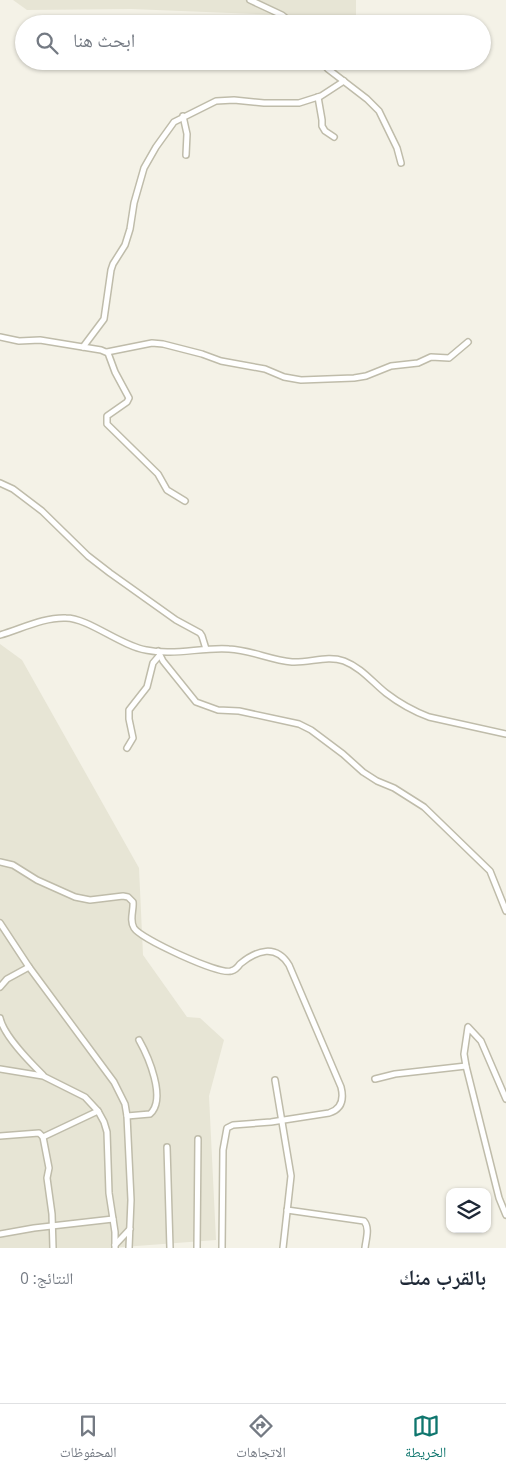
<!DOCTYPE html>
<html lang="ar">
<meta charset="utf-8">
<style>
:root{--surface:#fff;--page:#f2f2f3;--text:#1f2937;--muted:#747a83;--line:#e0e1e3;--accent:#0f766e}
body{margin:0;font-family:Ubuntu,"Noto Naskh Arabic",sans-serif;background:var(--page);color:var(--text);direction:rtl}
.controls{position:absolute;right:15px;bottom:15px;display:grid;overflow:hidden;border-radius:10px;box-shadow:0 1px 4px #0004}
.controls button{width:45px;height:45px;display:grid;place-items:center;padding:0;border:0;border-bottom:1px solid var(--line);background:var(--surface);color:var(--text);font:25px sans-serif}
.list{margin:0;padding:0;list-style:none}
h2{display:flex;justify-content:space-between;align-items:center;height:65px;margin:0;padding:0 20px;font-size:21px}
h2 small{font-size:16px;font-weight:400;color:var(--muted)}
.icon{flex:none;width:28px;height:28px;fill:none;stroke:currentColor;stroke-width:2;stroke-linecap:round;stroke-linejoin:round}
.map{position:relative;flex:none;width:506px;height:1248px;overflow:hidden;direction:ltr}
.search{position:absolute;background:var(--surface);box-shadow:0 1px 4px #0004;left:15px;right:15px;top:15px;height:55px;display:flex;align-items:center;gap:12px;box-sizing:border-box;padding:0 18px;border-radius:28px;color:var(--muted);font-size:19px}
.sheet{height:155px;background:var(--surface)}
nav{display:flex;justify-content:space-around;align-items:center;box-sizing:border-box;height:70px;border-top:1px solid var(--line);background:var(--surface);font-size:14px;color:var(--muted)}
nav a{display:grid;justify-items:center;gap:2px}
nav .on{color:var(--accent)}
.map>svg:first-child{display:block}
.residential{fill:#e7e5d5}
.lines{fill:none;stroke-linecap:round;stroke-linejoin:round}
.minor-casing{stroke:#bfbcaa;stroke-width:8}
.minor{stroke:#fff;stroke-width:5}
</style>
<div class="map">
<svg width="506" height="1248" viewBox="0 0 506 1248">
<rect width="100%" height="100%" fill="#f4f2e7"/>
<g class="residential">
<path d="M13,0h343v18l-225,-9 -104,1z"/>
<path d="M0,644l22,16 117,208 4,87 44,62 13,1 24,22 -15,56 7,144 -106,8h-110z"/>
</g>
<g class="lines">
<g class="minor-casing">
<g id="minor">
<path d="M250,0l32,15 11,9"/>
<path d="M321,61l7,8 39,30 12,12 18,37 4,15"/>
<path d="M318,97l4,23v6l3,5 9,6"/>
<path d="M183,116l4,18 -1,21"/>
<path d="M0,337l19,4 21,-1 61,10 7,3 7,19 14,26 -2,4 -20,14v8l51,50 9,16 18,11"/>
<path d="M83,347l21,-28 7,-49 2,-6 12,-19 5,-16 4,-26 10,-35 12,-21 18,-25 42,-21 18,-1 30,3h35l22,-7 23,-15"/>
<path d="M107,352l45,-9 11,1 39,10 19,7 44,8 19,8 17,3 53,-2 12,-2 25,-10 27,-3 13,-6 18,1 19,-16"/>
<path d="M0,483l13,6 29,22 46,45 22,17 66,47 24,13 2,3 4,13"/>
<path d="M0,635c21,-6 44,-18 66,-17 22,0 55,28 80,32 27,6 56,-3 83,-1 22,1 41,11 63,13 18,1 35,-7 52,-1 18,7 28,21 42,32 13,10 27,18 43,24l77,17"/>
<path d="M158,651l5,10 33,41 22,8 21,1 60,13 12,6 32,24 20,18 14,9 17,7 30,19 66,64 16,40"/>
<path d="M127,748l6,-10 -4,-19v-9l18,-23 6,-24 6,-7"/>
<path d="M0,862l13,3 24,15 38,17 15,3 33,-4 5,1 5,5c1,8 -4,18 1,26 7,11 85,47 97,43 4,-1 7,-4 9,-7 17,-14 36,-20 49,1l52,122c3,12 1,22 -12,26l-58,9 -38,3 -6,3 -4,22 -1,98"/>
<path d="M0,923l29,44 85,115 11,22 2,12 4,84 -2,48"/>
<path d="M0,987l7,-8 22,-12"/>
<path d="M0,1018c4,18 30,44 43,57"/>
<path d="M0,1069l43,7 42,21 13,14 6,11 3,10 2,61 6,39v16"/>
<path d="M375,1079l20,-5 71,-8"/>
<path d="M275,1080l16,96 -8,72"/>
<path d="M506,1099l-25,-58 -13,-14 -4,27 2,12 33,132 7,17"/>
<path d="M127,1116l23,-2c17,-15 -2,-58 -11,-74"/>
<path d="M0,1136l39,-3 4,4 55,-26"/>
<path d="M43,1137l6,31 -2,10 5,36 1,34"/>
<path d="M167,1147l3,101"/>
<path d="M287,1210l77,11c6,7 2,18 1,27"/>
<path d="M0,1234l34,-6 79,-9"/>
<path d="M115,1245l15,-16"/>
<path d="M197,1248l1,-109"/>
</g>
</g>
<use href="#minor" class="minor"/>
</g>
</svg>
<div class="controls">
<button><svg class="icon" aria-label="layers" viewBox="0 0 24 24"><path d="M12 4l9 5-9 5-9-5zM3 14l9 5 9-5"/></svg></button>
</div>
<div class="search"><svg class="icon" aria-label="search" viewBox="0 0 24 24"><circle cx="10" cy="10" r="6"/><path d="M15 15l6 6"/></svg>ابحث هنا</div>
</div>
<section class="sheet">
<h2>بالقرب منك<small>النتائج: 0</small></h2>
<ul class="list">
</ul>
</section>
<nav>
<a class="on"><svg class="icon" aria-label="map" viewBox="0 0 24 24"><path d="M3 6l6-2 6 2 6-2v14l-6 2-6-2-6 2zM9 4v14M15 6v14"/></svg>الخريطة</a>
<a><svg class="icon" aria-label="directions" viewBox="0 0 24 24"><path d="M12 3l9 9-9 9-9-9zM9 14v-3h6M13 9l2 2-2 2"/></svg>الاتجاهات</a>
<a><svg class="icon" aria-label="saved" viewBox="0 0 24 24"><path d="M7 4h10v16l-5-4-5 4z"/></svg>المحفوظات</a>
</nav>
